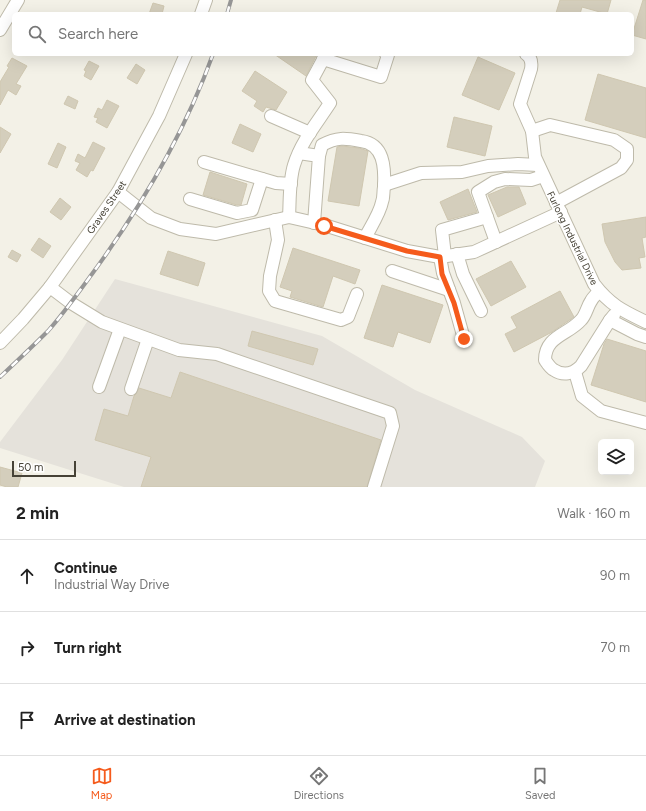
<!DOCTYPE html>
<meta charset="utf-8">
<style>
:root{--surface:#fff;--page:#f6f6f6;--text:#222;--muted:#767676;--line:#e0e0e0;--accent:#f55b1c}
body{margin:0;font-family:Figtree,sans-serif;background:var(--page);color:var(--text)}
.controls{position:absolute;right:12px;bottom:12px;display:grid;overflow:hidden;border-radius:6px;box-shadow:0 4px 16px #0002}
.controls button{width:36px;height:36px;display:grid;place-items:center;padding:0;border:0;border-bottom:1px solid var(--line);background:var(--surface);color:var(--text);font:20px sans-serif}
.scale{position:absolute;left:12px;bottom:10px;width:64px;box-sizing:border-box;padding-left:4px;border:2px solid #464236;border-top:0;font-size:11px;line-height:14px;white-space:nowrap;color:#464236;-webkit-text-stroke:3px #fff;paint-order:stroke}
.stop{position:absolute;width:12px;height:12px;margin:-9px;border:3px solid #f55b1c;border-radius:50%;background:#fff}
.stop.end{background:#f55b1c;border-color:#fff;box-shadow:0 1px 4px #0008}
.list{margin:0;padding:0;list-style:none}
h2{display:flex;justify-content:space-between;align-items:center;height:52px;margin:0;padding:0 16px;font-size:17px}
h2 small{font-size:13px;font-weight:400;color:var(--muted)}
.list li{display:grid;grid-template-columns:26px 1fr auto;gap:12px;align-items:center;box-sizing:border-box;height:72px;padding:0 16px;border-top:1px solid var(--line)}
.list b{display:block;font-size:15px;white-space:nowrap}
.list p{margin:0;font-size:13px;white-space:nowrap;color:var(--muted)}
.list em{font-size:13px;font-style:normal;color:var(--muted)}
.icon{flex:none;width:22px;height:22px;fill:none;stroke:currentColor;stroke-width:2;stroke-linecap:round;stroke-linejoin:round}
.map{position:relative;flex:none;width:646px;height:487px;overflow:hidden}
.search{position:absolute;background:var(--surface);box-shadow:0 4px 16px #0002;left:12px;right:12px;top:12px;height:44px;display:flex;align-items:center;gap:10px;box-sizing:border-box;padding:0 14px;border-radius:6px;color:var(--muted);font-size:15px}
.sheet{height:268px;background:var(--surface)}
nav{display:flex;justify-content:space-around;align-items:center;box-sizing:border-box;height:56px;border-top:1px solid var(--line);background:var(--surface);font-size:11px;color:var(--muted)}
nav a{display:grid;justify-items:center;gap:2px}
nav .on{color:var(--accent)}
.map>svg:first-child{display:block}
.industrial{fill:#e5e2db}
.building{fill:#d4cebc;stroke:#cfc7b0}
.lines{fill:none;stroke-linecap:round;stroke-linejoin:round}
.minor-casing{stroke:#bebaaa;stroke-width:14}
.minor{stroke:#fff;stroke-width:12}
.rail-casing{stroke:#969696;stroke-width:4}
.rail{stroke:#fff;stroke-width:2.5;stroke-dasharray:8;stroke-linecap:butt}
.route{stroke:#f55b1c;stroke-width:5}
.labels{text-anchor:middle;stroke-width:3;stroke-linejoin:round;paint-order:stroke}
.street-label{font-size:10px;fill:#464236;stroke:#fff}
</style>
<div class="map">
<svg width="646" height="487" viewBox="0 0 646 487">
<rect width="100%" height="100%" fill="#f3f1e7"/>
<path class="industrial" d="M115,279l207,57 93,54 107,47 23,24 -10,26h-411l-124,-39v-6l62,-82z"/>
<g class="building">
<path d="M560,0h51l-4,14 -25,-7 -2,7h-19l-5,-1z"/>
<path d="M643,0h3v39l-14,-4z"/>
<path d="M153,3l11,3 -2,8h-13z"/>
<path d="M274,54h43l-11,22z"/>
<path d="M478,57l37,16 -16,37 -37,-15z"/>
<path d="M12,58l15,8 -11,18 5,2 -5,9 -8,-5 -8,15v-23l9,-15 -2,-1z"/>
<path d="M89,61l10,5 -8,14 -7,-4 2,-5 -2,-1z"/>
<path d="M136,64l9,6 -8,14 -10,-6z"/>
<path d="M255,71l32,21 -11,18 -10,-3 -3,5 -9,-6 3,-5 -15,-10z"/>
<path d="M598,74l48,14v50l-61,-18z"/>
<path d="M68,96l10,5 -3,8 -11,-5z"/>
<path d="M107,100l12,6 -12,22 -11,-6 2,-4 -4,-1 4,-9 4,2z"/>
<path d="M454,117l38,9 -7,30 -38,-9z"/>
<path d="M240,124l21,10 -8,18 -21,-9z"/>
<path d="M0,127l11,7 -11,19z"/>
<path d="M93,142l12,6 -12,23 -2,-1 -4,7 -11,-7 4,-7 -5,-2 3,-7 7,4z"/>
<path d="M58,143l8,4 -9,21 -9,-4z"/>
<path d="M342,146l17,2 9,3 -9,55 -31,-5 9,-54z"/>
<path d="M210,172l37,12 -6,21h-4l-34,-10z"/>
<path d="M507,187h12l7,17 -28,13 -10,-22z"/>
<path d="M468,189l9,23 -29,8 -8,-18z"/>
<path d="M60,198l11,9 -10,13 -11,-8z"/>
<path d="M646,217v20l-4,1 3,19 -6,1 2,10 -19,2 -7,-8 -10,-20 -3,-18z"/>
<path d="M39,238l12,8 -8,12 -12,-8z"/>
<path d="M293,248l67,22 -5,14 -22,-8 -10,31 -33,-10 2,-6 -12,-4z"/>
<path d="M12,250l9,5 -4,7 -9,-5z"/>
<path d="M168,251l37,12 -7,23 -38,-12z"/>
<path d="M511,261l15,26 -35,19 -15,-27z"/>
<path d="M382,285l61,20 -13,38 -32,-11 -5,15 -29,-9z"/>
<path d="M560,291l14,26 -22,15 -38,20 -9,-18 12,-6 -6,-11z"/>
<path d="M252,331l66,18 -5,16 -65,-19z"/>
<path d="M607,339l39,12v51l-55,-17 13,-41z"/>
<path d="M180,372l201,68 -14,47h-226l10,-30 -56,-17 9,-31 24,7 6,-20 2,-2 3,-6 32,10z"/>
<path d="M0,467l22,6 -4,14h-11l-7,-2z"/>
</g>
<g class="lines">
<g class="minor-casing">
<g id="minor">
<path d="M201,14l5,-14"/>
<path d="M0,30l18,-30"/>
<path d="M526,54c5,3 6,9 5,15l-11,35 12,27 3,26 59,127c16,21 29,27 52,38"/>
<path d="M323,59l58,18 7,-22 -2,-1"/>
<path d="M271,116l39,17"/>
<path d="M532,131l18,-6 64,15 13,9v11l-6,8 -65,35"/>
<path d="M299,153l20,3 -5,67"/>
<path d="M319,156l3,-11c15,-8 23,-7 39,-4 23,3 24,26 23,46 -1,5 0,10 -2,15 -2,11 -12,26 -17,36"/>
<path d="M204,162l72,21 15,1"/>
<path d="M384,185l37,-12 41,-1 26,-6 30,-2 20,1"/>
<path d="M118,192l33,26 29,11 36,5 73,-17 35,8 83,26 33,6 34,-5 87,-40"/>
<path d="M190,199l47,14 15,-3 10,-31"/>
<path d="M289,217c1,-17 0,-36 5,-52 7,-23 23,-42 36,-62l-18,-23 14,-26"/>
<path d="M275,220l3,20 -8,36 -1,15 6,10 66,19 7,-3 9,-23"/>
<path d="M496,242l-18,-50 16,-10 11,-3 26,1 12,-4"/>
<path d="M457,254l6,20 18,37"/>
<path d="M445,256l-3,-26 45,-13"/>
<path d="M440,257l3,16 11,30 10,36"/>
<path d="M392,271l57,19"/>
<path d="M50,287l21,16 31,19 77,28 38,4 173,59 3,13 -19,61"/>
<path d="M599,291c-2,3 -6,6 -8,10 -4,6 -5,14 -10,19 -13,15 -36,16 -36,40 2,3 5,8 9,10 9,6 19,4 27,-4l29,-46"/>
<path d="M614,315l-4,5 27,14 9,3"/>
<path d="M0,343l23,-24 27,-32 68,-95 41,-76 27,-62"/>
<path d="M575,372l7,24 19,15 45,12"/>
<path d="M99,387l21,-58"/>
<path d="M131,389l17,-50"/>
</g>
</g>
<use href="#minor" class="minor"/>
<g class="rail-casing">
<g id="rail">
<path d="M227,14l4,-14"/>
<path d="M0,377c16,-15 32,-30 48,-46 16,-18 30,-38 44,-57 49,-67 93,-142 121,-220"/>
</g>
</g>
<use href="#rail" class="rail"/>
</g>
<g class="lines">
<path class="route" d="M324,226l83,25 33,6 2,17 12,29 10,36"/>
</g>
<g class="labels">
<g class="street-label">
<text transform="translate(106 207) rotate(-56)" y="4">Graves Street</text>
<text transform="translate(573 238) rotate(64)" y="4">Furlong Industrial Drive</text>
</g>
</g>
</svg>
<div class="controls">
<button><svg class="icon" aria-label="layers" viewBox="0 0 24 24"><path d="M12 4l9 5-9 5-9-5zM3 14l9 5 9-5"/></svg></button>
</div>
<div class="scale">50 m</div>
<div class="stop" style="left:324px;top:226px"></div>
<div class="stop end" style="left:464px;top:339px"></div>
<div class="search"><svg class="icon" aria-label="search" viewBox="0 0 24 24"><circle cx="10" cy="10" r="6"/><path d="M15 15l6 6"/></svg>Search here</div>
</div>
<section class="sheet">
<h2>2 min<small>Walk · 160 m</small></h2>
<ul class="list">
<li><svg class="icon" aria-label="ahead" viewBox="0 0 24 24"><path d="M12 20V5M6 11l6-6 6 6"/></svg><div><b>Continue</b><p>Industrial Way Drive</p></div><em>90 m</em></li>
<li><svg class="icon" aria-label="right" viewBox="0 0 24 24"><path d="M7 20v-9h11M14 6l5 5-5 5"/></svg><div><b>Turn right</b></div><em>70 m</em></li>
<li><svg class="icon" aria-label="arrive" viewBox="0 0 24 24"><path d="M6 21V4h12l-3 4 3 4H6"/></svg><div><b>Arrive at destination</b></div></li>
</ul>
</section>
<nav>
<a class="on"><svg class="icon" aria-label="map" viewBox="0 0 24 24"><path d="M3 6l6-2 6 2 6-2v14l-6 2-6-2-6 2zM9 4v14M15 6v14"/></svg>Map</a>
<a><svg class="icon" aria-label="directions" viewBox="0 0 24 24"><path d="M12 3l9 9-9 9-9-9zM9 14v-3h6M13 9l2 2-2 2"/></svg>Directions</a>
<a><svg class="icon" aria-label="saved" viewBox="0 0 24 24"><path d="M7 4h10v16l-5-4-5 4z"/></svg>Saved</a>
</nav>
